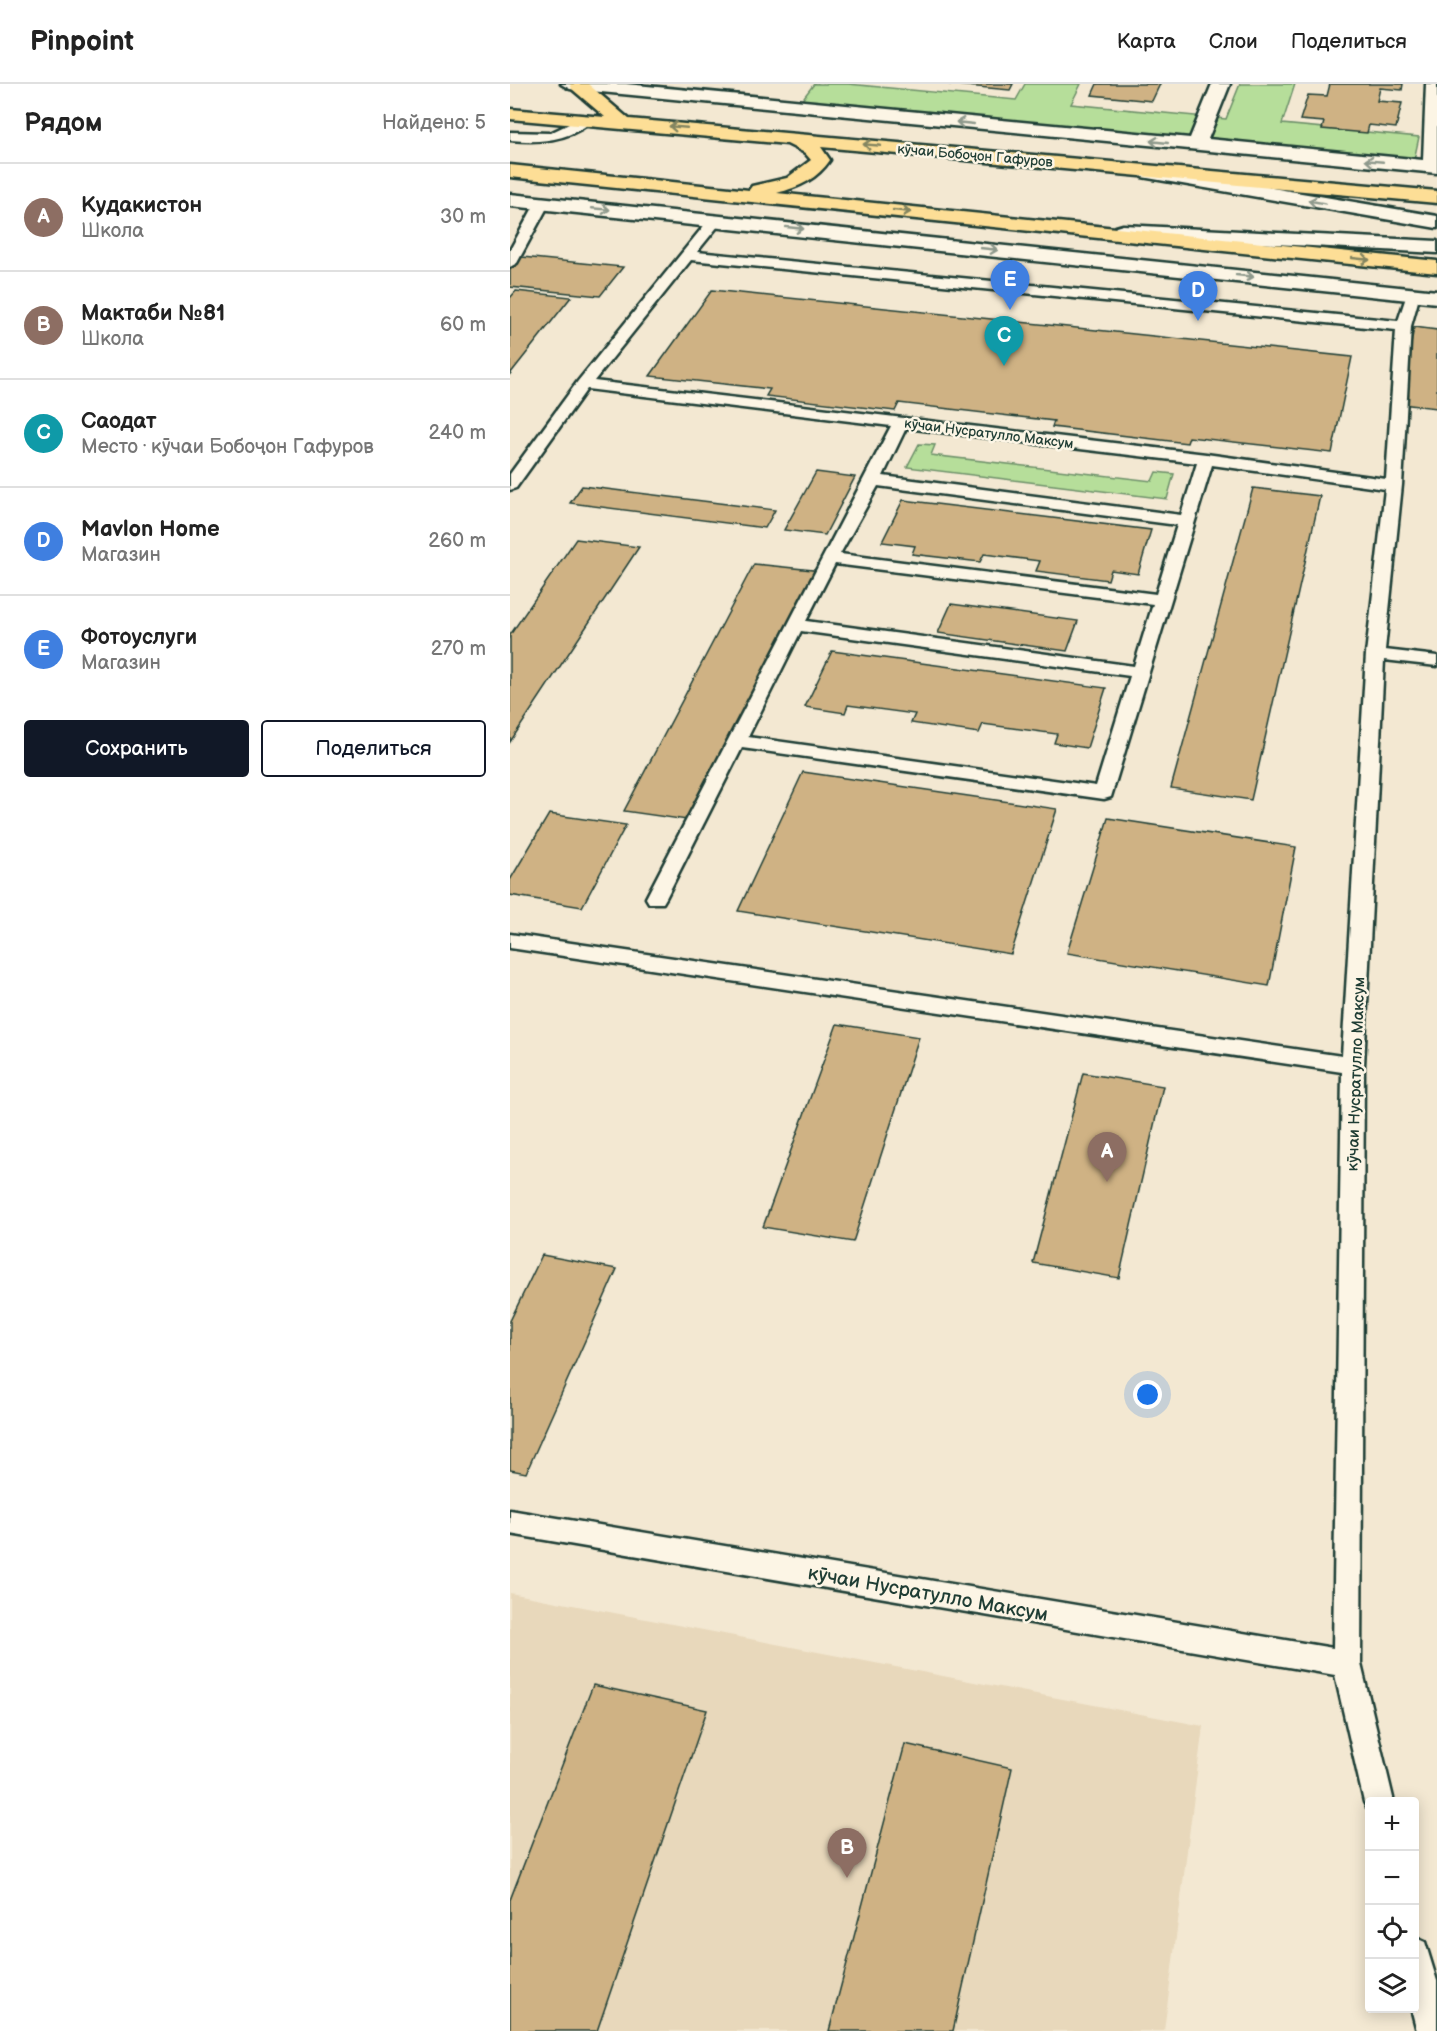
<!DOCTYPE html>
<html lang="ru">
<meta charset="utf-8">
<style>
:root{--surface:#fff;--page:#f2f2f2;--text:#222;--muted:#767676;--line:#e0e0e0;--accent:#111827}
body{margin:0;font-family:"Balsamiq Sans",sans-serif;background:var(--page);color:var(--text)}
.controls{position:absolute;right:18px;bottom:18px;display:grid;overflow:hidden;border-radius:6px;box-shadow:0 3px 15px #0003}
.controls button{width:54px;height:54px;display:grid;place-items:center;padding:0;border:0;border-bottom:2px solid var(--line);background:var(--surface);color:var(--text);font:30px sans-serif}
.you{position:absolute;left:638px;top:1311px;width:21px;height:21px;margin:-15px;border:4px solid #fff;border-radius:50%;background:#1a73e8;box-shadow:0 0 0 9px #1a73e833}
.badge{display:grid;place-items:center;width:39px;height:39px;border-radius:50%;background:var(--accent);color:#fff;font-size:20px;font-weight:700}
.pin{position:absolute;translate:-50% -50px;filter:drop-shadow(0 2px 3px #0008)}
.pin::after{content:'';position:absolute;top:32px;width:21px;height:18px;background:inherit;clip-path:polygon(0 0,100% 0,50% 100%)}
.list{margin:0;padding:0;list-style:none}
h2{display:flex;justify-content:space-between;align-items:center;height:78px;margin:0;padding:0 24px;font-size:26px}
h2 small{font-size:20px;font-weight:400;color:var(--muted)}
.list li{display:grid;grid-template-columns:39px 1fr auto;gap:18px;align-items:center;box-sizing:border-box;height:108px;padding:0 24px;border-top:2px solid var(--line)}
.list b{display:block;font-size:22px;white-space:nowrap}
.list p{margin:0;font-size:20px;white-space:nowrap;color:var(--muted)}
.list em{font-size:20px;font-style:normal;color:var(--muted)}
.actions{display:flex;gap:12px;padding:18px 24px}
.actions a{flex:1;padding:14px 0;border:2px solid var(--accent);border-radius:6px;text-align:center;font-size:21px;color:var(--accent)}
.actions .main{background:var(--accent);color:#fff}
.icon{flex:none;width:33px;height:33px;fill:none;stroke:currentColor;stroke-width:2;stroke-linecap:round;stroke-linejoin:round}
.map{position:relative;flex:none;width:927px;height:1947px;overflow:hidden}
header{display:flex;align-items:center;gap:36px;box-sizing:border-box;height:84px;padding:0 30px;background:var(--surface);border-bottom:2px solid var(--line)}
header strong{font-size:28px}
nav{display:flex;gap:33px;margin-inline-start:auto;font-size:21px}
main{display:flex}
aside{flex:1;background:var(--surface)}
.map>svg:first-child{display:block}
.built{fill:#e8d8bb}
.green{fill:#b6de9a;stroke:#6a8e67;stroke-width:1.5}
.building{fill:#cfb284;stroke:#1f3d34;stroke-width:1.5}
.lines{fill:none;stroke-linecap:round;stroke-linejoin:round}
.service-casing{stroke:#1f3d34;stroke-width:5}
.minor-casing{stroke:#1f3d34;stroke-width:5}
.secondary-casing{stroke:#1f3d34;stroke-width:5}
.primary-casing{stroke:#1f3d34;stroke-width:5}
.service{fill:#fcf5e5;fill-rule:evenodd}
.minor{fill:#fcf5e5;fill-rule:evenodd}
.secondary{fill:#fcf5e5;fill-rule:evenodd}
.primary{fill:#fdde96;fill-rule:evenodd}
.oneway{stroke:#8e998c}
.oneway2{stroke:#838560}
.labels{text-anchor:middle;stroke-width:5;stroke-linejoin:round;paint-order:stroke}
.far-street-label{font-size:14px;fill:#1f3d34;stroke:#fcf5e5}
.street-label{font-size:16px;fill:#1f3d34;stroke:#fcf5e5}
.near-street-label{font-size:20px;fill:#1f3d34;stroke:#fcf5e5}
</style>
<header>
<strong>Pinpoint</strong>
<nav><a>Карта</a><a>Слои</a><a>Поделиться</a></nav>
</header>
<main>
<aside>
<h2>Рядом<small>Найдено: 5</small></h2>
<ul class="list">
<li><span class="badge" style="background:#8d6e63">A</span><div><b>Кудакистон</b><p>Школа</p></div><em>30 m</em></li>
<li><span class="badge" style="background:#8d6e63">B</span><div><b>Мактаби №81</b><p>Школа</p></div><em>60 m</em></li>
<li><span class="badge" style="background:#0f9aa8">C</span><div><b>Саодат</b><p>Место · кӯчаи Бобоҷон Гафуров</p></div><em>240 m</em></li>
<li><span class="badge" style="background:#3f7fe0">D</span><div><b>Mavlon Home</b><p>Магазин</p></div><em>260 m</em></li>
<li><span class="badge" style="background:#3f7fe0">E</span><div><b>Фотоуслуги</b><p>Магазин</p></div><em>270 m</em></li>
</ul>
<div class="actions"><a class="main">Сохранить</a><a>Поделиться</a></div>
</aside>
<div class="map">
<svg width="927" height="1947" viewBox="0 0 927 1947">
<rect width="100%" height="100%" fill="#f3e8d2"/>
<filter id="ink" filterUnits="userSpaceOnUse"><feTurbulence type="fractalNoise" baseFrequency=".0167" numOctaves="2"/><feDisplacementMap in="SourceGraphic" scale="12" xChannelSelector="R" yChannelSelector="G"/><feConvolveMatrix kernelMatrix="1 2 1 2 8 2 1 2 1" color-interpolation-filters="sRGB"/></filter>
<g filter="url(#ink)">
<path class="built" d="M0,1509l693,133 -39,305h-654z"/>
<g class="green">
<path d="M304,0h34l168,16 9,-16h56l-10,20 155,15 14,-35h55l-13,40 137,13 -5,23 -613,-59z"/>
<path d="M409,360l16,1 -4,10 221,26 4,-9 18,2 -7,25 -260,-32z"/>
</g>
<g class="building">
<path d="M435,0h68l-3,6z"/>
<path d="M587,0h63l-8,17 -60,-6z"/>
<path d="M820,0h73l-1,6 -22,-2 -3,13 25,2 -6,25 -27,-3 -2,8 -45,-4 2,-7 -24,-2 8,-25 19,1z"/>
<path d="M12,173l101,10 -23,29 -90,-9v-17z"/>
<path d="M202,206l327,34 313,33 -20,96 -143,-16 -2,6 -135,-16 2,-6 -155,-18 -4,8 -129,-15 4,-7 -120,-13z"/>
<path d="M6,207l55,6 -61,77v-76z"/>
<path d="M904,243l23,3v78l-36,-4z"/>
<path d="M306,388l39,5 -30,58 -41,-5z"/>
<path d="M72,402l193,24 -10,18 -195,-25z"/>
<path d="M743,404l67,8 -69,304 -80,-12z"/>
<path d="M393,416l248,30 -13,44 -27,-4 -3,10 -72,-9 4,-10 -56,-7 -4,8 -68,-8 3,-8 -33,-4z"/>
<path d="M66,455l63,8 -129,195v-107z"/>
<path d="M244,480l68,7 -121,251 -77,-11z"/>
<path d="M441,520l127,17 -11,30 -129,-18z"/>
<path d="M322,567l274,37 -19,60 -33,-5 3,-9 -74,-10 -4,9 -68,-10 4,-9 -67,-9 -3,8 -40,-6z"/>
<path d="M293,688l254,37 -46,145 -273,-43z"/>
<path d="M39,730l77,11 -44,82 -72,-12v-15z"/>
<path d="M598,734l188,29 -27,139 -202,-33z"/>
<path d="M327,940l82,13 -66,205 -90,-15z"/>
<path d="M573,989l80,13 -44,192 -86,-15z"/>
<path d="M32,1171l75,14 -91,204 -16,-3v-149z"/>
<path d="M83,1601l114,25 -110,321h-87v-131z"/>
<path d="M395,1660l107,24 -59,263h-124z"/>
</g>
<g class="lines">
<g class="service-casing">
<g id="service">
<path d="M76,32l6,4 -2,3c-24,18 -50,20 -80,17v-8l40,1z"/>
<path d="M32,116l7,4 -32,59 -7,4v-17l25,-46z"/>
<path d="M206,132l7,4 -26,32 701,69 10,-30 5,-1 7,4 -9,32 -9,159 -17,165 52,6v10l-53,-6 -20,406 -3,598 33,138h-24v11l-6,-11 -29,-127 -825,-141v-24l823,138 9,-576 -832,-124v-14l832,122 24,-402 19,-165 -173,-24 -101,332 -7,2 -362,-51 -76,150 -3,5h-14l-3,-5 245,-472 -304,-37 -71,99 -6,2v-16l68,-93 133,-164zM181,176l705,70 -10,149 -180,-25 -612,-73zM396,344l291,35 -16,52 -298,-39zM368,402l299,39 -21,69 -316,-40zM325,480l318,40 -19,62 -328,-45zM291,547l329,45 -34,110 -348,-49z"/>
<path d="M904,1853l11,5 12,39v50h-20l-6,-23h3z"/>
</g>
</g>
<g class="minor-casing">
<g id="minor">
<path d="M51,0h65l564,54 22,-54h18l-22,55 215,21 3,-76h11v89l-867,-84z"/>
<path d="M0,110l927,97v12l-927,-97z"/>
</g>
</g>
<g class="secondary-casing">
<g id="secondary">
<path d="M639,83l288,49v12l-295,-51 -3,-4z"/>
<path d="M613,141l314,16v12l-321,-18 -3,-4 3,-4z"/>
</g>
</g>
<g class="primary-casing">
<path id="primary" d="M60,0h18l41,35 808,72v12l-616,-56 9,13c-13,19 -30,27 -53,33l660,68v12l-927,-96v-12l239,25 3,-4 35,-8 24,-18 -6,-7 -18,-9 -277,-25v-10l95,8 -33,-28z"/>
</g>
<use href="#service" class="service"/>
<use href="#minor" class="minor"/>
<use href="#secondary" class="secondary"/>
<use href="#primary" class="primary"/>
</g>
<defs><path id="oneway-shaft" d="M-6 0H5M1.5-3L5.5 0L1.5 3" fill="none" stroke-width="1.6" stroke-linecap="round" stroke-linejoin="round" transform="scale(1.5)"/></defs>
<g class="oneway">
<use href="#oneway-shaft" transform="translate(455 39) rotate(-174)"/>
<use href="#oneway-shaft" transform="translate(649 58) rotate(-174)"/>
<use href="#oneway-shaft" transform="translate(864 77) rotate(-175)"/>
<use href="#oneway-shaft" transform="translate(807 118) rotate(-170)"/>
<use href="#oneway-shaft" transform="translate(91 125) rotate(5)"/>
<use href="#oneway-shaft" transform="translate(285 144) rotate(6)"/>
<use href="#oneway-shaft" transform="translate(479 165) rotate(6)"/>
<use href="#oneway-shaft" transform="translate(735 192) rotate(6)"/>
</g>
<g class="oneway2">
<use href="#oneway-shaft" transform="translate(168 43) rotate(-175)"/>
<use href="#oneway-shaft" transform="translate(362 61) rotate(-175)"/>
<use href="#oneway-shaft" transform="translate(392 127) rotate(6)"/>
<use href="#oneway-shaft" transform="translate(851 175) rotate(6)"/>
</g>
</g>
<g class="labels">
<g class="far-street-label">
<text transform="translate(465 71) rotate(5)" y="5">кӯчаи Бобоҷон Гафуров</text>
<text transform="translate(479 349) rotate(7)" y="5">кӯчаи Нусратулло Максум</text>
</g>
<g class="street-label">
<text transform="translate(845 990) rotate(-88)" y="6">кӯчаи Нусратулло Максум</text>
</g>
<g class="near-street-label">
<text transform="translate(418 1509) rotate(10)" y="7">кӯчаи Нусратулло Максум</text>
</g>
</g>
</svg>
<div class="controls">
<button>+</button>
<button>−</button>
<button><svg class="icon" aria-label="locate" viewBox="0 0 24 24"><circle cx="12" cy="12" r="6"/><path d="M12 2v4M12 18v4M2 12h4M18 12h4"/></svg></button>
<button><svg class="icon" aria-label="layers" viewBox="0 0 24 24"><path d="M12 4l9 5-9 5-9-5zM3 14l9 5 9-5"/></svg></button>
</div>
<div class="you"></div>
<div class="pin badge" style="left:597px;top:1098px;background:#8d6e63">A</div>
<div class="pin badge" style="left:337px;top:1794px;background:#8d6e63">B</div>
<div class="pin badge" style="left:494px;top:282px;background:#0f9aa8">C</div>
<div class="pin badge" style="left:688px;top:237px;background:#3f7fe0">D</div>
<div class="pin badge" style="left:500px;top:226px;background:#3f7fe0">E</div>
</div>
</main>
